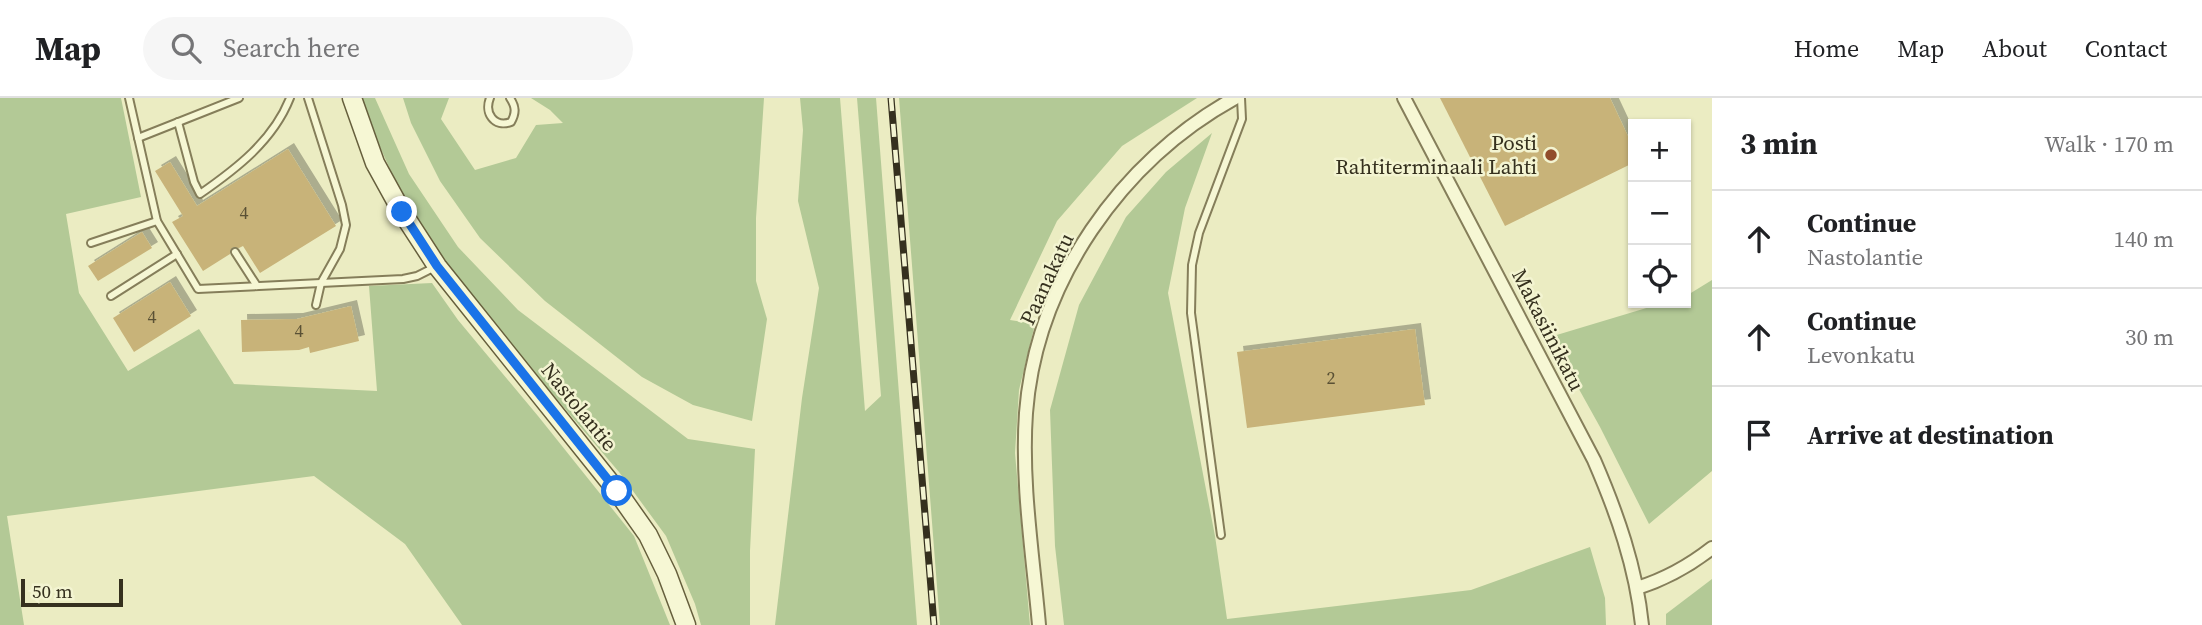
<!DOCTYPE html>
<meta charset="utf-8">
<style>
:root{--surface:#fff;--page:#f6f6f6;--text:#202124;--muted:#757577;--line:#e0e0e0}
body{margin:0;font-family:"Source Serif 4",serif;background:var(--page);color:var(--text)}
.controls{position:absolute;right:21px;top:21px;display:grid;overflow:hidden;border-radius:0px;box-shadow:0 2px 5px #0004}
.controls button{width:63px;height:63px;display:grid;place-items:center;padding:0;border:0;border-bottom:2px solid var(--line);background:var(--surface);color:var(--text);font:35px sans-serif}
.scale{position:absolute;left:21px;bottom:18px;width:102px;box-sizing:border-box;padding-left:7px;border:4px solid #35301e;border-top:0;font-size:19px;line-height:24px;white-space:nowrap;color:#35301e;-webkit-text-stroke:5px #f3f4d1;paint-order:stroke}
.stop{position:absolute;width:21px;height:21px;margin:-16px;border:5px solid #1a73e8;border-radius:50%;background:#fff}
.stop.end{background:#1a73e8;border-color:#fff;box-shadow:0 2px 7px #0008}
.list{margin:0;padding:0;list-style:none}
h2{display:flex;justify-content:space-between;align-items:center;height:91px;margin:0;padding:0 28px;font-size:30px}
h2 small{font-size:23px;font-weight:400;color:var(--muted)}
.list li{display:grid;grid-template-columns:46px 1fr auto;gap:21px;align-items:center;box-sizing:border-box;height:98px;padding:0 28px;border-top:2px solid var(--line)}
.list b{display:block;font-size:26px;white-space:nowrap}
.list p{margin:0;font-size:23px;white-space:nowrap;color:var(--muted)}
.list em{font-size:23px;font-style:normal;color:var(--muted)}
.icon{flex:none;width:38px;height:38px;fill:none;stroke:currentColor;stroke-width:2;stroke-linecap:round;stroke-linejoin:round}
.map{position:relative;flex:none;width:1712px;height:527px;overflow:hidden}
header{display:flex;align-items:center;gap:42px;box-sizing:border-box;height:98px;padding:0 35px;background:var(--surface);border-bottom:2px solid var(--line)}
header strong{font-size:33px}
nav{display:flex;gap:38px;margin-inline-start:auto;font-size:24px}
.search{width:490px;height:63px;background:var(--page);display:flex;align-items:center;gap:18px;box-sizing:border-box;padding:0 24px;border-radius:38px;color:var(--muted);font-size:26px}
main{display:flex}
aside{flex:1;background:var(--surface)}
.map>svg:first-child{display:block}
.green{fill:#b3c996}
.building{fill:#c8b379;filter:url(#shadow)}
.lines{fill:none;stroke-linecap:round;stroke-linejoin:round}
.service-casing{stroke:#857e5a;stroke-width:10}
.minor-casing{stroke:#857e5a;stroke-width:16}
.secondary-casing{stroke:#665f3d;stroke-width:21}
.service{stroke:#f6f7d4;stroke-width:6}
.minor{stroke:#f6f7d4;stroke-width:12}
.secondary{stroke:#f6f7d4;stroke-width:18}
.rail-casing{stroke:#35301e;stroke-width:7}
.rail{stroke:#f3f4d1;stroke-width:4.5;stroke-dasharray:13;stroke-linecap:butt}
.route{stroke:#1a73e8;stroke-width:9}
.poi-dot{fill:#914c2c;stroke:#f3f4d1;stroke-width:2.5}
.labels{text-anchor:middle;stroke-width:5;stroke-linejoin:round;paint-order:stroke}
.number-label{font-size:18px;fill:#5a5135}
.poi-label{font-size:21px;fill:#35301e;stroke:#f3f4d1;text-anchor:end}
.street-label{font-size:21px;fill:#35301e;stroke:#f3f4d1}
</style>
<header>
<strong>Map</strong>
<div class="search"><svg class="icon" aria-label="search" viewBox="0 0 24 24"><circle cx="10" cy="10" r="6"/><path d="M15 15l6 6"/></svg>Search here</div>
<nav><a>Home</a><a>Map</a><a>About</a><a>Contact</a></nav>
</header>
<main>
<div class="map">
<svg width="1712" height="527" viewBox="0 0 1712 527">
<defs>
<filter id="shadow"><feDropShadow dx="6" dy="-6" stdDeviation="0" flood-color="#0004"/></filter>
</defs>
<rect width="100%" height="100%" fill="#ebecc2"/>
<g class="green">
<path d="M0,0h121l20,99 -75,17 13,79 49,78 71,-42 35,55 143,7 -8,-105 63,-3 26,37 80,96 96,120 36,89h-208l-57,-81 -91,-68 -307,40 17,109h-24z"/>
<path d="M360,0h15l34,76 49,73 60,63 170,129 67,10 -5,102v74h-49l-6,-21 -29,-68 -47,-64 -130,-152 -45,-59 -47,-76 -33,-74z"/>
<path d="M403,0h46l-8,21 34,51 41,-12 20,-33 27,-2 -13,-13 -19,-12h233l-8,120v63l11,38 -15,102 -59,-16 -51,-28 -97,-76 -65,-63 -40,-57 -29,-58z"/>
<path d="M800,0h40l25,313 16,-15 -24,-298h19l41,527h-142l27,-227 17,-110 -21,-87 5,-71z"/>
<path d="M899,0h298l-75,48 -65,75 -47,99 25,4 -16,66 -4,63 15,172h-90z"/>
<path d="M1212,35l-27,75 -17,85 47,243 12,83 244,-29 119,-43 15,51 1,27h-542l-9,-79 -5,-136 29,-105 47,-88 40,-45z"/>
<path d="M1712,182v191l-63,53 -49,-97 -50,-90 113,-34h23v-7z"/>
<path d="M1712,481v46h-46v-11z"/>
</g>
<g class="building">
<path d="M1440,0h170l23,49v16l-128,63z"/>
<path d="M288,51l48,77 -76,47 -17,-27 -4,2 -6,-1 -3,3v4l-27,17 -31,-49 11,-6 -28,-45 15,-9 27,44z"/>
<path d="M142,134l10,16 -54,33 -10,-15z"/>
<path d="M170,184l21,34 -57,36 -21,-34z"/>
<path d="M351,208l8,35 -49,12 -1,-6 -10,3 -57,2 -1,-32 56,-1z"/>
<path d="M1415,231l10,76 -178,23 -10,-76z"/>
</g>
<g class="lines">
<g class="service-casing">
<g id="service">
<path d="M129,0l28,123 41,68 205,-10 14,-3 18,-9"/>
<path d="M308,0l34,107 4,20 -6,24 -19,34 -5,22"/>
<path d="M490,0c-6,15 4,30 21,24 5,-9 5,-15 -1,-24"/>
<path d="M178,24l16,60 6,12c36,-25 73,-53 90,-96"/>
<path d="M138,40l101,-40"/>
<path d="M91,145l66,-22"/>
<path d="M235,154l22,34"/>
<path d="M111,198l66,-42"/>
<path d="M1221,437l-30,-222 1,-48 7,-32 43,-114 -1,-21"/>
</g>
</g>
<g class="minor-casing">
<g id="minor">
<path d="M1404,0l190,362c23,53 42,107 48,165"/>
<path d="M1637,490c29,-9 52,-22 75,-40"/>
<path d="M1039,527c-6,-69 -18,-143 -13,-212 10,-131 95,-252 209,-315"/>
</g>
</g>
<g class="secondary-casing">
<path id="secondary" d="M352,0l23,65 27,49 35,54 180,225 31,44 19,39 19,51"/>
</g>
<use href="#service" class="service"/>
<use href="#minor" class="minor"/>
<use href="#secondary" class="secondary"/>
<g class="rail-casing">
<path id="rail" d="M891,0l43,527"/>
</g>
<use href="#rail" class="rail"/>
</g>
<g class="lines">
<path class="route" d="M402,114l35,54 180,225"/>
</g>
<circle class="poi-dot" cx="1551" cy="57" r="7"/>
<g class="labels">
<g class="number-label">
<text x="244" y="121">4</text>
<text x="152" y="225">4</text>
<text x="299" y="239">4</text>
<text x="1331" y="286">2</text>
</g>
<g class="poi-label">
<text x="1537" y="52">Posti<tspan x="1537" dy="24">Rahtiterminaali Lahti</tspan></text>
</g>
<g class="street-label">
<text transform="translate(1047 181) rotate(-65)" y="7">Paanakatu</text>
<text transform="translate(1548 232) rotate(63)" y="7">Makasiinikatu</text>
<text transform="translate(579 309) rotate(51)" y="7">Nastolantie</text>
</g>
</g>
</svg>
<div class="controls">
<button>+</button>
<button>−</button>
<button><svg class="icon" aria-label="locate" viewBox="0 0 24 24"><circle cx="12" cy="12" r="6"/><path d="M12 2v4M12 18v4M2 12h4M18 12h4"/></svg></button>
</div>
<div class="scale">50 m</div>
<div class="stop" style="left:617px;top:393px"></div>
<div class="stop end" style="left:402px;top:114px"></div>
</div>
<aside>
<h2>3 min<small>Walk · 170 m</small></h2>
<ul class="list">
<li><svg class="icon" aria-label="ahead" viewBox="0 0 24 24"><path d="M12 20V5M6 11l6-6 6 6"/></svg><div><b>Continue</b><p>Nastolantie</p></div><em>140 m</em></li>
<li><svg class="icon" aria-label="ahead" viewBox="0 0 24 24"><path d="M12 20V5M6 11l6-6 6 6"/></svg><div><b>Continue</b><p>Levonkatu</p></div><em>30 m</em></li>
<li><svg class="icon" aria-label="arrive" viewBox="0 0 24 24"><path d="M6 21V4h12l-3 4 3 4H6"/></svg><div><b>Arrive at destination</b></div></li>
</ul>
</aside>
</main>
